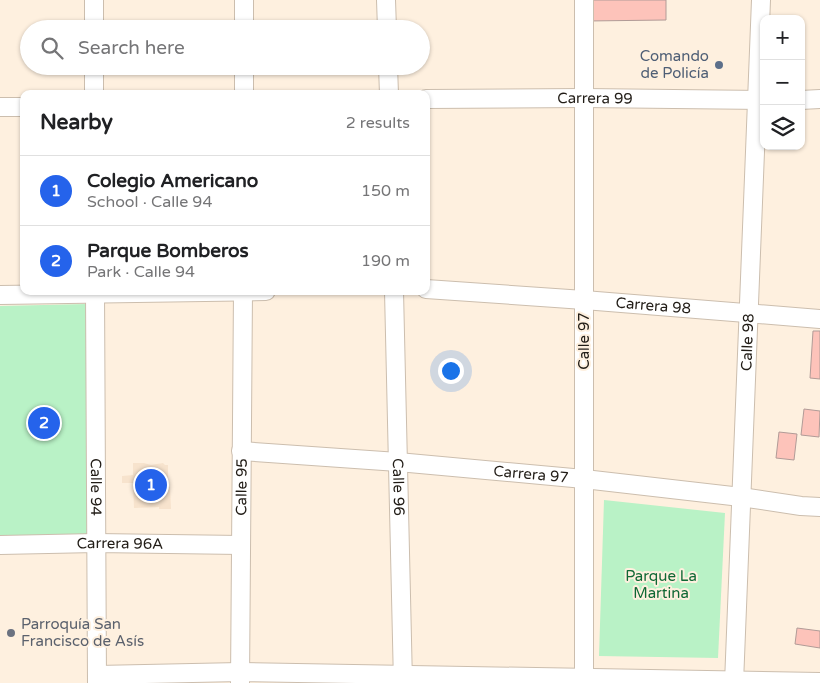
<!DOCTYPE html>
<meta charset="utf-8">
<style>
:root{--surface:#fff;--page:#f2f2f2;--text:#202124;--muted:#757577;--line:#e0e0e0;--accent:#2563eb}
body{margin:0;font-family:"Varela Round",sans-serif;background:var(--page);color:var(--text)}
.controls{position:absolute;right:15px;top:15px;display:grid;overflow:hidden;border-radius:10px;box-shadow:0 1px 4px #0004}
.controls button{width:45px;height:45px;display:grid;place-items:center;padding:0;border:0;border-bottom:1px solid var(--line);background:var(--surface);color:var(--text);font:25px sans-serif}
.you{position:absolute;left:450px;top:370px;width:18px;height:18px;margin:-12px;border:4px solid #fff;border-radius:50%;background:#1a73e8;box-shadow:0 0 0 8px #1a73e833}
.badge{display:grid;place-items:center;width:32px;height:32px;border-radius:50%;background:var(--accent);color:#fff;font-size:16px;font-weight:700}
.pin{position:absolute;translate:-50% -50%;border:2px solid #fff;box-shadow:0 1px 5px #0006}
.list{margin:0;padding:0;list-style:none}
h2{display:flex;justify-content:space-between;align-items:center;height:65px;margin:0;padding:0 20px;font-size:21px}
h2 small{font-size:16px;font-weight:400;color:var(--muted)}
.list li{display:grid;grid-template-columns:32px 1fr auto;gap:15px;align-items:center;box-sizing:border-box;height:70px;padding:0 20px;border-top:1px solid var(--line)}
.list b{display:block;font-size:19px;white-space:nowrap}
.list p{margin:0;font-size:16px;white-space:nowrap;color:var(--muted)}
.list em{font-size:16px;font-style:normal;color:var(--muted)}
.icon{flex:none;width:28px;height:28px;fill:none;stroke:currentColor;stroke-width:2;stroke-linecap:round;stroke-linejoin:round}
.map{position:relative;flex:none;width:820px;height:683px;overflow:hidden}
.search{position:absolute;background:var(--surface);box-shadow:0 1px 4px #0004;left:20px;top:20px;width:410px;height:55px;display:flex;align-items:center;gap:12px;box-sizing:border-box;padding:0 18px;border-radius:28px;color:var(--muted);font-size:19px}
.panel{position:absolute;background:var(--surface);box-shadow:0 1px 4px #0004;left:20px;top:90px;width:410px;height:205px;border-radius:10px}
.map>svg:first-child{display:block}
.built{fill:#f7e3cd}
.green{fill:#b9f2c6}
.building{fill:#fdc3ba;stroke:#b19b97}
.lines{fill:none;stroke-linecap:round;stroke-linejoin:round}
.minor-casing{stroke:#ccbeae;stroke-width:20}
.minor{stroke:#fff;stroke-width:18}
.service-dot{fill:#5c6f8a;stroke:#fef0df;stroke-width:2}
.worship-dot{fill:#6b7280;stroke:#fef0df;stroke-width:2}
.labels{text-anchor:middle;stroke-width:4;stroke-linejoin:round;paint-order:stroke}
.service-label{font-size:15px;fill:#4e5e75;stroke:#fef0df;text-anchor:end}
.street-label{font-size:15px;fill:#211c16;stroke:#fef0df}
.park-label{font-size:15px;fill:#0e6834;stroke:#fef0df}
.worship-label{font-size:15px;fill:#5b616d;stroke:#fef0df;text-anchor:start}
</style>
<div class="map">
<svg width="820" height="683" viewBox="0 0 820 683">
<rect width="100%" height="100%" fill="#fef0df"/>
<path class="built" d="M133,463h11l7,2 12,-2 2,2h3v21l2,1 1,22h-12v-2l-25,1 -1,-25h-11v-7l11,-1z"/>
<g class="green">
<path d="M87,304l4,235 -91,3v-236z"/>
<path d="M604,500l121,13 -7,145 -119,-2z"/>
</g>
<g class="building">
<path d="M587,0h79v20l-79,1z"/>
<path d="M813,331h7v48l-10,-1z"/>
<path d="M804,409l16,2 -1,26 -18,-2z"/>
<path d="M779,432l18,2 -3,26 -18,-2z"/>
<path d="M797,628l23,3v17l-25,-4z"/>
</g>
<g class="lines">
<g class="minor-casing">
<g id="minor">
<path d="M94,0v29"/>
<path d="M386,0l1,29"/>
<path d="M584,0v683"/>
<path d="M244,29v-29"/>
<path d="M94,66v28"/>
<path d="M388,66l1,28"/>
<path d="M244,94v-28"/>
<path id="s1" d="M426,99l158,-1 180,2"/>
<path d="M801,100l19,-1"/>
<path d="M0,107h24"/>
<path id="s2" d="M426,289l158,11 236,19"/>
<path id="s3" d="M95,291l2,392"/>
<path id="s4" d="M394,291l9,392"/>
<path d="M0,295l266,-4"/>
<path id="s5" d="M241,451l157,11 186,17 157,18 60,9 19,1"/>
<path id="s6" d="M0,545l96,-2 145,2"/>
<path d="M97,675l143,-3 580,10"/>
<path id="s7" d="M240,683l3,-392"/>
<path id="s8" d="M734,683l27,-683"/>
</g>
</g>
<use href="#minor" class="minor"/>
</g>
<circle class="service-dot" cx="719" cy="65" r="5"/>
<circle class="worship-dot" cx="11" cy="633" r="5"/>
<g class="labels">
<g class="service-label">
<text x="709" y="61">Comando<tspan x="709" dy="17">de Policía</tspan></text>
</g>
<g class="street-label">
<text dy="5" stroke="none"><textPath href="#s1" startOffset="169">Carrera 99</textPath></text>
<text dy="5" stroke="none"><textPath href="#s2" startOffset="228">Carrera 98</textPath></text>
<text transform="translate(584 341) rotate(-90)" y="5">Calle 97</text>
<text dy="5" stroke="none"><textPath href="#s8" startOffset="341">Calle 98</textPath></text>
<text dy="5" stroke="none"><textPath href="#s5" startOffset="291">Carrera 97</textPath></text>
<text dy="5" stroke="none"><textPath href="#s3" startOffset="196">Calle 94</textPath></text>
<text dy="5" stroke="none"><textPath href="#s7" startOffset="196">Calle 95</textPath></text>
<text dy="5" stroke="none"><textPath href="#s4" startOffset="196">Calle 96</textPath></text>
<text dy="5" stroke="none"><textPath href="#s6" startOffset="120">Carrera 96A</textPath></text>
</g>
<g class="park-label">
<text x="661" y="581">Parque La<tspan x="661" dy="17">Martina</tspan></text>
</g>
<g class="worship-label">
<text x="21" y="629">Parroquía San<tspan x="21" dy="17">Francisco de Asís</tspan></text>
</g>
</g>
</svg>
<div class="controls">
<button>+</button>
<button>−</button>
<button><svg class="icon" aria-label="layers" viewBox="0 0 24 24"><path d="M12 4l9 5-9 5-9-5zM3 14l9 5 9-5"/></svg></button>
</div>
<div class="you"></div>
<div class="pin badge" style="left:151px;top:485px">1</div>
<div class="pin badge" style="left:44px;top:423px">2</div>
<div class="search"><svg class="icon" aria-label="search" viewBox="0 0 24 24"><circle cx="10" cy="10" r="6"/><path d="M15 15l6 6"/></svg>Search here</div>
<section class="panel">
<h2>Nearby<small>2 results</small></h2>
<ul class="list">
<li><span class="badge">1</span><div><b>Colegio Americano</b><p>School · Calle 94</p></div><em>150 m</em></li>
<li><span class="badge">2</span><div><b>Parque Bomberos</b><p>Park · Calle 94</p></div><em>190 m</em></li>
</ul>
</section>
</div>
